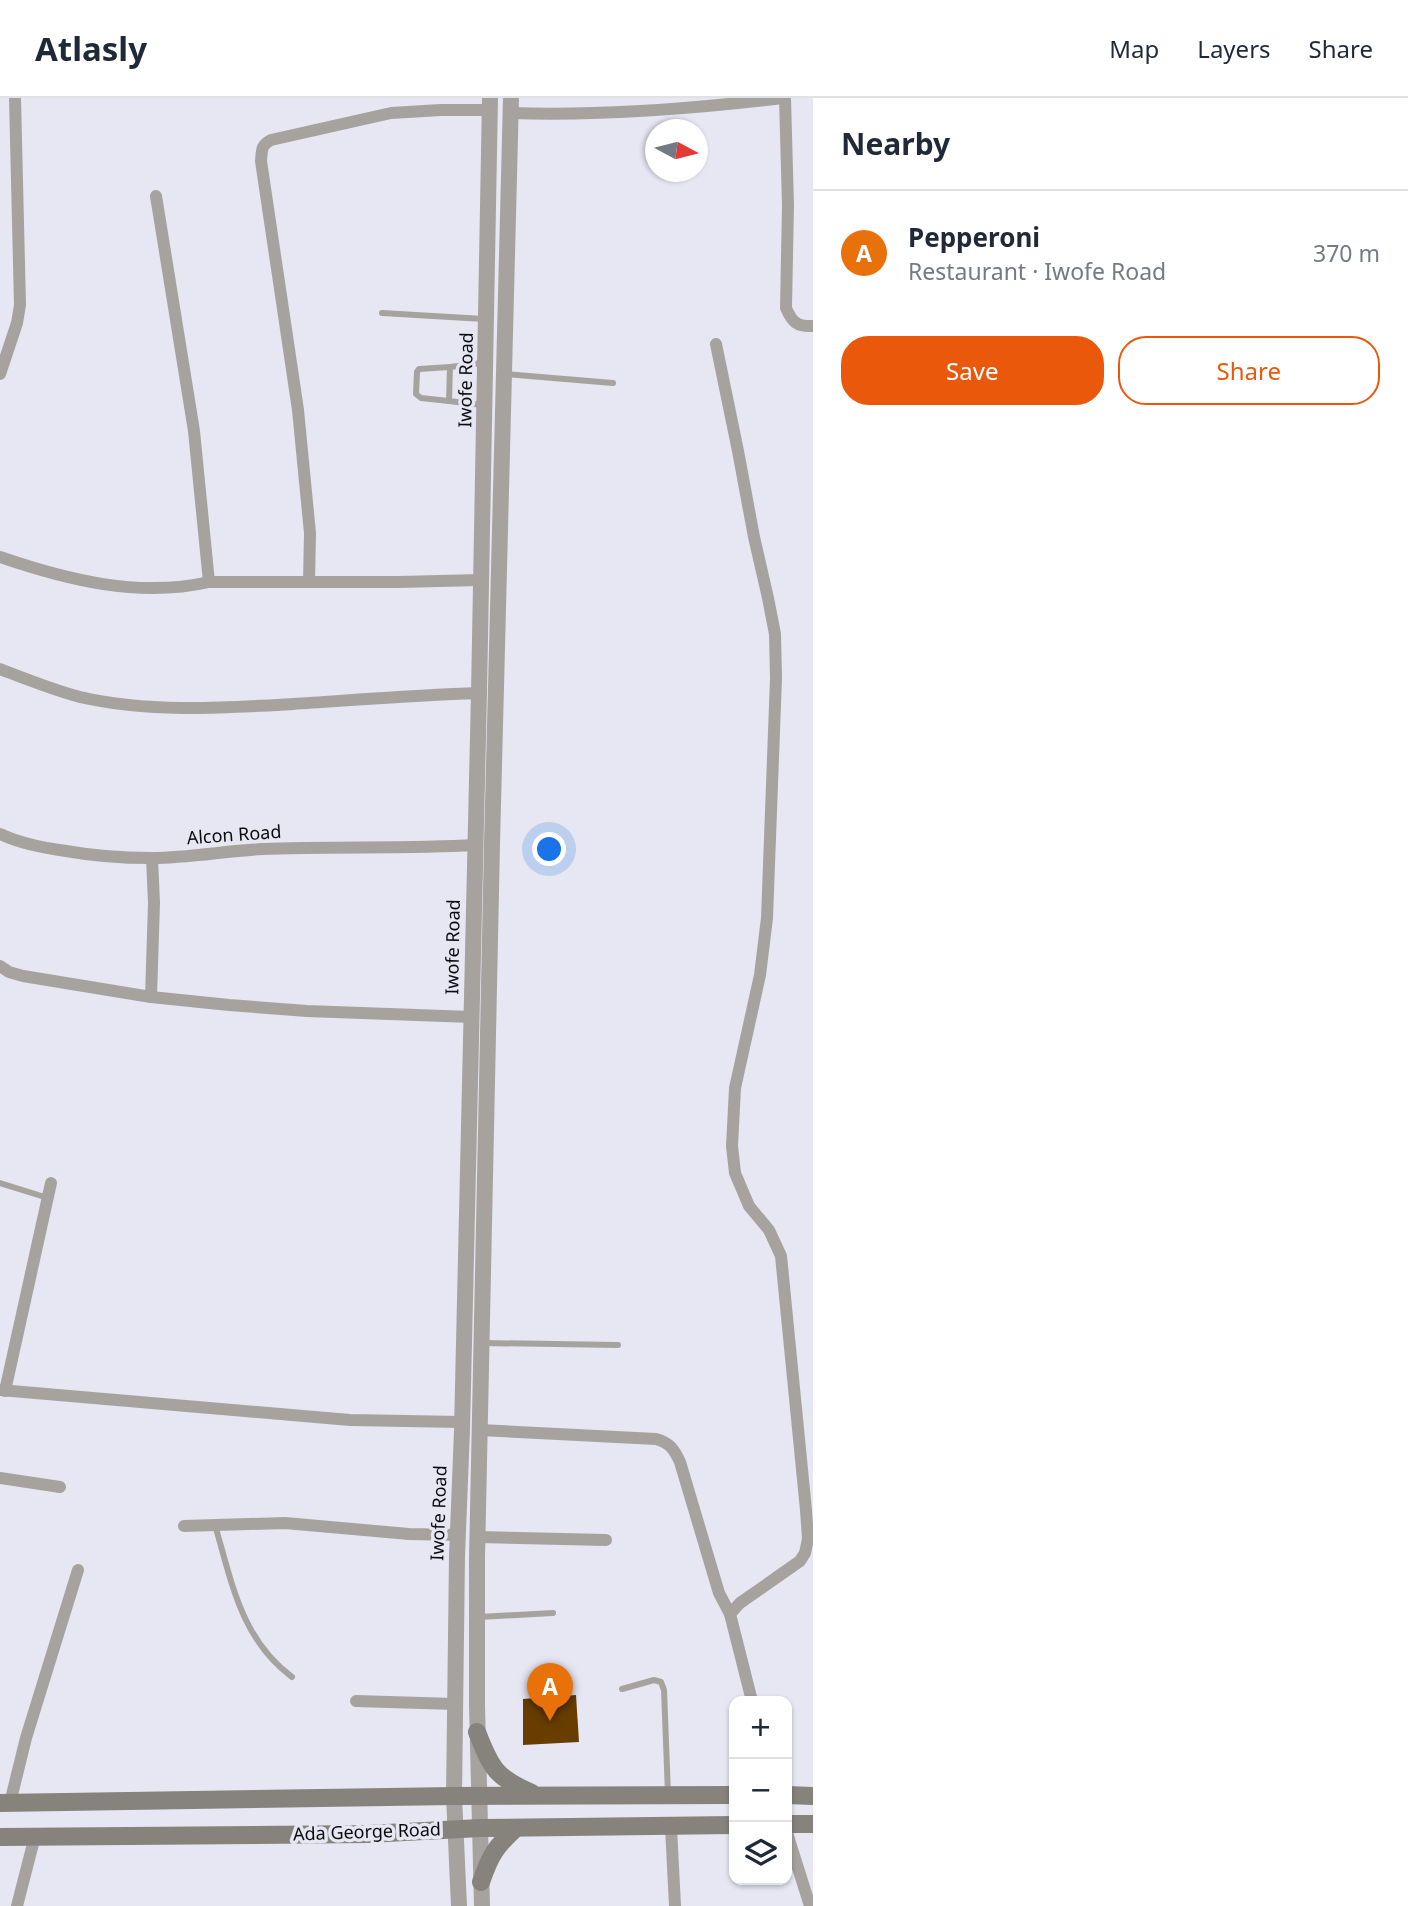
<!DOCTYPE html>
<meta charset="utf-8">
<style>
:root{--surface:#fff;--page:#f6f6f7;--text:#1f2937;--muted:#747a83;--line:#e0e1e3;--accent:#ea580c}
body{margin:0;font-family:"Noto Sans",sans-serif;background:var(--page);color:var(--text)}
.controls{position:absolute;right:21px;bottom:21px;display:grid;overflow:hidden;border-radius:14px;box-shadow:0 2px 5px #0004}
.controls button{width:63px;height:63px;display:grid;place-items:center;padding:0;border:0;border-bottom:2px solid var(--line);background:var(--surface);color:var(--text);font:35px sans-serif}
.compass{position:absolute;left:645px;top:21px;width:63px;height:63px;border-radius:50%;background:var(--surface);box-shadow:0 2px 5px #0004;rotate:97deg}
.you{position:absolute;left:550px;top:752px;width:24px;height:24px;margin:-18px;border:5px solid #fff;border-radius:50%;background:#1a73e8;box-shadow:0 0 0 10px #1a73e833}
.badge{display:grid;place-items:center;width:46px;height:46px;border-radius:50%;background:var(--accent);color:#fff;font-size:23px;font-weight:700}
.pin{position:absolute;translate:-50% -58px;filter:drop-shadow(0 2px 4px #0008)}
.pin::after{content:'';position:absolute;top:37px;width:24px;height:21px;background:inherit;clip-path:polygon(0 0,100% 0,50% 100%)}
.list{margin:0;padding:0;list-style:none}
h2{display:flex;justify-content:space-between;align-items:center;height:91px;margin:0;padding:0 28px;font-size:30px}
h2 small{font-size:23px;font-weight:400;color:var(--muted)}
.list li{display:grid;grid-template-columns:46px 1fr auto;gap:21px;align-items:center;box-sizing:border-box;height:126px;padding:0 28px;border-top:2px solid var(--line)}
.list b{display:block;font-size:26px;white-space:nowrap}
.list p{margin:0;font-size:23px;white-space:nowrap;color:var(--muted)}
.list em{font-size:23px;font-style:normal;color:var(--muted)}
.actions{display:flex;gap:14px;padding:21px 28px}
.actions a{flex:1;padding:16px 0;border:2px solid var(--accent);border-radius:28px;text-align:center;font-size:24px;color:var(--accent)}
.actions .main{background:var(--accent);color:#fff}
.icon{flex:none;width:38px;height:38px;fill:none;stroke:currentColor;stroke-width:2;stroke-linecap:round;stroke-linejoin:round}
.map{position:relative;flex:none;width:813px;height:1808px;overflow:hidden}
header{display:flex;align-items:center;gap:42px;box-sizing:border-box;height:98px;padding:0 35px;background:var(--surface);border-bottom:2px solid var(--line)}
header strong{font-size:33px}
nav{display:flex;gap:38px;margin-inline-start:auto;font-size:24px}
main{display:flex}
aside{flex:1;background:var(--surface)}
.map>svg:first-child{display:block}
.building{fill:#693d00}
.lines{fill:none;stroke-linecap:round;stroke-linejoin:round}
.service{stroke:#a6a39f;stroke-width:6}
.minor{stroke:#a6a39f;stroke-width:12}
.tertiary{stroke:#a6a39f;stroke-width:16}
.secondary{stroke:#86827c;stroke-width:18}
.labels{text-anchor:middle;stroke-width:7;stroke-linejoin:round;paint-order:stroke}
.street-label{font-size:18px;fill:#0b0b0f;stroke:#e6e7f2}
</style>
<header>
<strong>Atlasly</strong>
<nav><a>Map</a><a>Layers</a><a>Share</a></nav>
</header>
<main>
<div class="map">
<svg width="813" height="1808" viewBox="0 0 813 1808">
<rect width="100%" height="100%" fill="#e6e7f2"/>
<path class="building" d="M576,1597l3,47 -56,3v-46z"/>
<g class="lines">
<g class="service">
<path d="M382,215l102,6"/>
<path d="M505,276l108,9"/>
<path d="M449,303l-28,-3 -5,-4 1,-22 2,-3 31,-2"/>
<path d="M482,307l-33,-4 1,-34 33,-4"/>
<path d="M0,1085l48,15"/>
<path d="M483,1245l135,2"/>
<path d="M215,1427c17,58 26,114 77,152"/>
<path d="M479,1519l74,-4"/>
<path d="M622,1591l32,-9 7,2 3,8 4,104"/>
</g>
<g class="minor">
<path d="M785,0l3,107 -2,103c6,14 11,19 27,18"/>
<path d="M511,15c91,3 181,-4 272,-15"/>
<path d="M156,98l38,235 15,151"/>
<path d="M716,246l22,107 16,86 14,61 7,36 1,44 -9,240 -7,57 -25,113 -3,58 3,27 14,33 20,24 12,26 25,254 2,29 -3,14 -5,8 -60,42 -10,11"/>
<path d="M0,276l17,-51 3,-18 -5,-207"/>
<path d="M0,459c67,23 139,41 209,25h190l81,-2"/>
<path d="M309,484l1,-49 -12,-123 -37,-249c1,-11 0,-16 10,-21l120,-27 50,-3h48"/>
<path d="M0,571c26,10 53,21 80,28 70,16 143,11 213,7 62,-4 124,-9 186,-11"/>
<path d="M0,736c21,10 43,14 66,17 28,5 57,7 85,7 37,0 74,-7 111,-9 71,-3 142,0 213,-4"/>
<path d="M0,868l9,6 14,4 128,21 78,8 78,6 164,6"/>
<path d="M151,899l3,-94 -2,-45"/>
<path d="M0,1292l350,30 111,2"/>
<path d="M5,1293l46,-208"/>
<path d="M481,1332l175,9c14,4 18,10 24,23l39,131 11,21 22,87"/>
<path d="M0,1380l60,9"/>
<path d="M184,1428l101,-3 124,11 49,1"/>
<path d="M478,1439l128,3"/>
<path d="M356,1603l99,3"/>
<path d="M10,1705l16,-65 52,-168"/>
<path d="M671,1729l4,79"/>
<path d="M787,1735l23,73"/>
<path d="M17,1808l18,-70"/>
</g>
<g class="tertiary">
<path d="M459,1808l-5,-110 3,-240 5,-126 17,-737 11,-595"/>
<path d="M482,1808l-5,-201v-147l15,-714 19,-746"/>
</g>
<g class="secondary">
<path d="M477,1634c14,36 19,46 55,61"/>
<path d="M787,1697l26,1"/>
<path d="M0,1705l454,-7 280,-1"/>
<path d="M787,1726h26"/>
<path d="M0,1739l368,-3 112,-6 254,-3"/>
<path d="M481,1784c9,-26 14,-35 35,-54"/>
</g>
</g>
<g class="labels">
<g class="street-label">
<text transform="translate(466 282) rotate(-89)" y="6">Iwofe Road</text>
<text transform="translate(234 737) rotate(-4)" y="6">Alcon Road</text>
<text transform="translate(453 849) rotate(-89)" y="6">Iwofe Road</text>
<text transform="translate(439 1415) rotate(-88)" y="6">Iwofe Road</text>
<text transform="translate(367 1734) rotate(-2)" y="6">Ada George Road</text>
</g>
</g>
</svg>
<div class="controls">
<button>+</button>
<button>−</button>
<button><svg class="icon" aria-label="layers" viewBox="0 0 24 24"><path d="M12 4l9 5-9 5-9-5zM3 14l9 5 9-5"/></svg></button>
</div>
<svg class="compass" viewBox="-18 -18 36 36"><path d="M0-13l5 13h-10z" fill="#e53935"/><path d="M0 13l5-13h-10z" fill="#747a83"/></svg>
<div class="you"></div>
<div class="pin badge" style="left:550px;top:1623px;background:#e8710a">A</div>
</div>
<aside>
<h2>Nearby<small></small></h2>
<ul class="list">
<li><span class="badge" style="background:#e8710a">A</span><div><b>Pepperoni</b><p>Restaurant · Iwofe Road</p></div><em>370 m</em></li>
</ul>
<div class="actions"><a class="main">Save</a><a>Share</a></div>
</aside>
</main>
